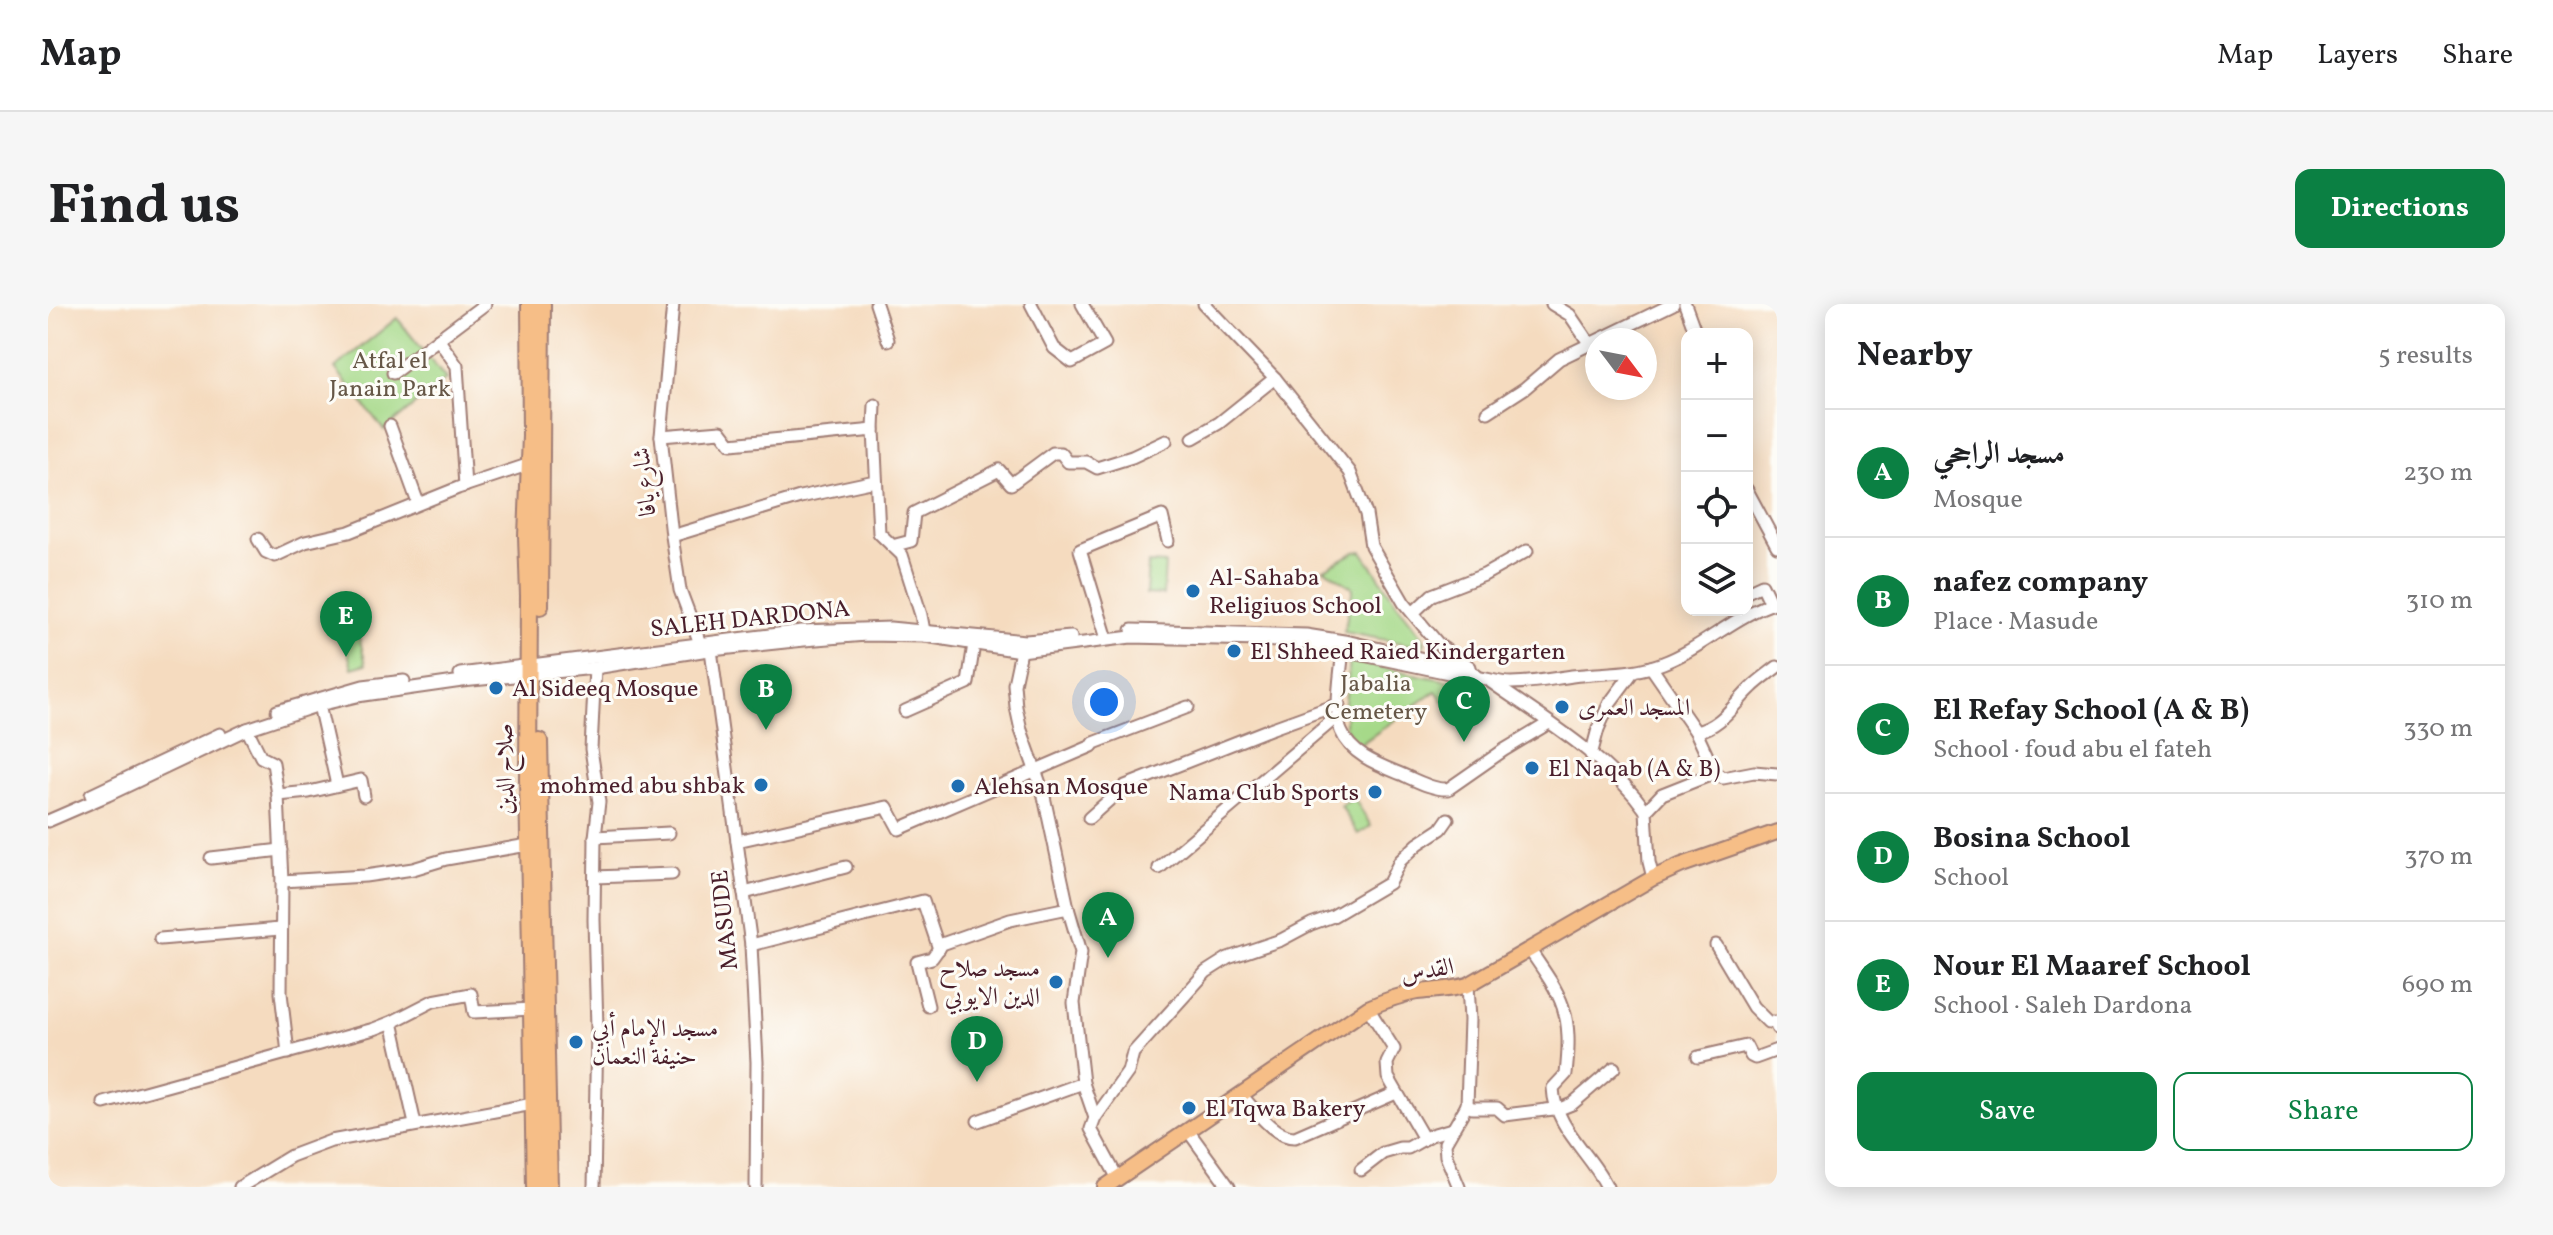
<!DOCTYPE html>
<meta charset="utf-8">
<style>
:root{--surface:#fff;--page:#f6f6f6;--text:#202124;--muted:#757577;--line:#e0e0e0;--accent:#0b8043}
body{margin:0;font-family:Vollkorn,Amiri,serif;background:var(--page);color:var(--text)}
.controls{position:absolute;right:24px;top:24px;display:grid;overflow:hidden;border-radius:16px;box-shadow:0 4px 20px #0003}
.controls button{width:72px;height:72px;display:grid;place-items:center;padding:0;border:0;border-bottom:2px solid var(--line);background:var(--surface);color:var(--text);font:40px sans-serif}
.compass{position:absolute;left:1537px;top:24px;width:72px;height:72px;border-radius:50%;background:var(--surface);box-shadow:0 4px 20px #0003;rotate:122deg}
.you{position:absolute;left:1056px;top:398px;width:28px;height:28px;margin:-20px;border:6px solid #fff;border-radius:50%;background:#1a73e8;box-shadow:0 0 0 12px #1a73e833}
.badge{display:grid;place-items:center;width:52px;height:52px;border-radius:50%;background:var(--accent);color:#fff;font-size:26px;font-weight:700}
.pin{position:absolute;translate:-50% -66px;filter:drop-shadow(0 2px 4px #0008)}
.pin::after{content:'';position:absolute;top:42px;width:28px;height:24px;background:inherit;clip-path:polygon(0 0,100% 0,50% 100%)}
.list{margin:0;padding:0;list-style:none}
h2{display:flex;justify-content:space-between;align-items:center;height:104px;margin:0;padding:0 32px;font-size:34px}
h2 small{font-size:26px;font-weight:400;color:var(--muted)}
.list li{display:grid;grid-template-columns:52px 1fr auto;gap:24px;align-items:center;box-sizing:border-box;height:128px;padding:0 32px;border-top:2px solid var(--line)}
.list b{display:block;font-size:30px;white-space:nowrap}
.list p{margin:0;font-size:26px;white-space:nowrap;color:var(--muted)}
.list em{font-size:26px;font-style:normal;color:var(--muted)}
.actions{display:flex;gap:16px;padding:24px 32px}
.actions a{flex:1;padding:18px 0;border:2px solid var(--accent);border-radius:16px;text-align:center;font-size:28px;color:var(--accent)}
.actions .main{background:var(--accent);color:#fff}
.icon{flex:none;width:44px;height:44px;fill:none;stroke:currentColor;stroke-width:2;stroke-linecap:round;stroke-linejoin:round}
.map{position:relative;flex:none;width:1729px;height:883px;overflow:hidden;border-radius:16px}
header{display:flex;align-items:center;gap:48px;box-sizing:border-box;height:112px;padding:0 40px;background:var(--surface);border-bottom:2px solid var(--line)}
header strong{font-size:38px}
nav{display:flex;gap:44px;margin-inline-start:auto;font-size:28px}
.intro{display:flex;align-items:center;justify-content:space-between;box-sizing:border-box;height:192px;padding:0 48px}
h1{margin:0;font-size:56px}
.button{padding:20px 36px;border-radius:16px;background:var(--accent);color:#fff;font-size:28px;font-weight:700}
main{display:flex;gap:48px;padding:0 48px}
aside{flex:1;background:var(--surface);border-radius:16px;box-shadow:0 4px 20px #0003}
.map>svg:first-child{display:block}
.green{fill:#a6d989;stroke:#787c5a;stroke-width:2}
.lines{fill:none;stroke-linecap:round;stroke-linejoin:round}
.minor-casing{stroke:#a07d75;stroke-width:15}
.major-casing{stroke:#a07d75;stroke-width:18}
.highway-casing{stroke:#a07d75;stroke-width:20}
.minor{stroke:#fff;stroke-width:11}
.major{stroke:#f6be87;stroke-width:14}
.highway{stroke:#f6be87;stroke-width:16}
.poi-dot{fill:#1f6fb2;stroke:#fdfcf7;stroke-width:3}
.labels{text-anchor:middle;stroke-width:6;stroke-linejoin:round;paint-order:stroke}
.park-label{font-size:24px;fill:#665747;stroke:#fdfcf7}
.street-label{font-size:24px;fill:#4a1f2b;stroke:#fdfcf7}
.poi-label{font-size:24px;fill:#4a1f2b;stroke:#fdfcf7;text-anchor:start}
</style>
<header>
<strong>Map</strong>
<nav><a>Map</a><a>Layers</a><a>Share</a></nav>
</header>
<div class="intro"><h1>Find us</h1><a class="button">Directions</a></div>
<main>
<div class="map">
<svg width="1729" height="883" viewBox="0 0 1729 883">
<rect width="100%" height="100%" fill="#fdfcf7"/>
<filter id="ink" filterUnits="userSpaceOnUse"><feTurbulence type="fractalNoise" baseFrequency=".0125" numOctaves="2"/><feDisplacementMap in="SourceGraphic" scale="16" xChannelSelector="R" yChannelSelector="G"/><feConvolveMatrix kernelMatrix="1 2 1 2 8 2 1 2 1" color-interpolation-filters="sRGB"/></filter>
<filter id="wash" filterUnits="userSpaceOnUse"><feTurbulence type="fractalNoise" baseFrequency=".006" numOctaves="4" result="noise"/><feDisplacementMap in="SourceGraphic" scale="32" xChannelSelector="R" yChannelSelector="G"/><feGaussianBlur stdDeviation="1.8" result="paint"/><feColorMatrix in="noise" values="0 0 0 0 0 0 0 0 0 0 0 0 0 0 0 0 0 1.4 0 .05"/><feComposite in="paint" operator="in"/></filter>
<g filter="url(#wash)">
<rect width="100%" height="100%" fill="#f5dbbf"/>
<g class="green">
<path d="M349,14l49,61 -62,51 -49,-62z"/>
<path d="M1314,247l35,53 26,33 2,5 -3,5 -78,-15 9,-44 -29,-19 31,-17z"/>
<path d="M1100,259l17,1 -2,31 -17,-1z"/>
<path d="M311,333l7,27 -14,4 -7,-27z"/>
<path d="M1302,357l118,24 4,6 -26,14 -10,-14 -78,55 -13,-19v-25z"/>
<path d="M1306,494l17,28 -13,8 -17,-28z"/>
</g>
</g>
<g filter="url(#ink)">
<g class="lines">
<g class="minor-casing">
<g id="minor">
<path d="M625,0l-12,132 11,100 8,54 21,56"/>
<path d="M828,0l12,36"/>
<path d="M983,0l23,44 18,14 33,-18 -23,-40"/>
<path d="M1156,0l71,74 75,94 16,42 5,32 33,57 36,43 30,21"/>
<path d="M1504,0l18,11 19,28"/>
<path d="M1637,0l11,30"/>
<path d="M390,35l19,27 8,120"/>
<path d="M345,69l92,-69"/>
<path d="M1440,108l37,-24 34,-29 114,-55"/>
<path d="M342,122l28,77"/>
<path d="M826,126l1,-25"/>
<path d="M613,132l60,-5 10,13 143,-14 5,103 23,22 19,60 4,21"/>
<path d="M1145,134l26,-15 56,-45"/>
<path d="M1699,186l30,56"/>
<path d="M624,232l128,-39 75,-16"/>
<path d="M210,235l8,13 9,4 30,-14 44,-10 109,-44 72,-24"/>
<path d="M844,242l19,-5 3,-28 85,-43 12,14 42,-31h8l7,9h18l11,6 35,-11 34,-16"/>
<path d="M1699,288l15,-7 9,19"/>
<path d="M1365,309l19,-18 52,-20 43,-24"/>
<path d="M1084,326l174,5 44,7 118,27 9,7"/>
<path d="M1059,335l-27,-89 82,-34 6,25"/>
<path d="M663,346l40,295 6,117 -1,125"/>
<path d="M1295,346c-2,18 -9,65 -2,81 10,24 38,34 60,43 14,6 32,16 47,15l56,-39 45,-27"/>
<path d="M973,347l-7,33 2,23 5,23 22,62 25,116 13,44 -7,51 9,80 12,35 -4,11 26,48"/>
<path d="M1603,363l45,65"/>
<path d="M412,370l342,-43 88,-3 136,13 45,-4"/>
<path d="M1443,378c54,38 117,75 155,129l16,-17 53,-21 8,5 31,-6 23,2"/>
<path d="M271,401l18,80"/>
<path d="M229,407l86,-25 41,-5"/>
<path d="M857,407l63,-28 6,-39"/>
<path d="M199,425l14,28 12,6 5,32 4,86 -1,112 7,60"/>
<path d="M1543,451l7,-26 11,-25 23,-31"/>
<path d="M1667,469l-19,-41c26,-6 37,-27 55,-44 8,-8 17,-14 26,-21"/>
<path d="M43,491l129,-61"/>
<path d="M230,491l31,-3 52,-12 3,16"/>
<path d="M1598,507l3,51 4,16"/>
<path d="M1041,514l36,-32 145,-57 69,-25"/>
<path d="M0,517l60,-26 139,-66 72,-24 38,-9 105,-15 133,-13 107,-17 102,-11 62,-5 59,1 96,15 110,-14 131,3 44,3 162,34c15,-1 28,6 43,6 21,0 40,-4 61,-7 32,-4 60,-1 91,-13 40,-15 73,-49 114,-61"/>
<path d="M547,533l74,-4"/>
<path d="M689,537l150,-34 12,22 193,-83 2,-3 94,-36"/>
<path d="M163,554l70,-8"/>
<path d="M1111,564l181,-154"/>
<path d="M547,573l77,-3"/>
<path d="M234,577l83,-5 48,-7 33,-10 82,-14"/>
<path d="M696,589l102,-26"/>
<path d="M112,635l120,-10"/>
<path d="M703,641l172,-44 16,48"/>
<path d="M1668,641l37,62 15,15h7l2,6"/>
<path d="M1481,645c34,49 44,63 37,125l-13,14c2,41 37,64 54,99"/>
<path d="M880,702l-11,-44 15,-4 10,-14 68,-24 58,-12"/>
<path d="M1320,704l26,41 -7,14 1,14 36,62"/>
<path d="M344,718l23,102"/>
<path d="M1650,753l48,-11 5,10 4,2 22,-8"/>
<path d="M1192,790c14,14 34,44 55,43l101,-44"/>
<path d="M56,799l270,-74 18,-7 41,-21 38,-7 3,18 58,-3"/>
<path d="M1419,801l5,3h25l8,7 57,-7 10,-4 42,-36"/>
<path d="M1047,814l33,-46 5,-19 73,-81 22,-14 53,-18 30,-16 22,-8 56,-33 11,-22 18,-17 23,-15 7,-10"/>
<path d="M930,817l105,-38"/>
<path d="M1141,828l40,55"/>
<path d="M1313,866l22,-17 17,-5h8l23,-13 21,-6"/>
<path d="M192,883l51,-31 40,-15 202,-37"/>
<path d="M546,883l3,-159 -3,-108 1,-83 4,-35 -8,-53 4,-81"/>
<path d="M1411,883l-13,-31 -1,-13 22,-38 3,-85 -2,-35"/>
</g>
</g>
<g class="major-casing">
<path id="major" d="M1057,883l263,-179c16,-7 32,-13 49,-16 18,-2 34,-2 51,-7l185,-107 29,-13 95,-33"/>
</g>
<g class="highway-casing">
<g id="highway">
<path d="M482,0l1,132 -4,100 2,60 -1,183 7,408"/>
<path d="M492,302l2,-302"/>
<path d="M491,437l10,446"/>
</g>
</g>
<use href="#minor" class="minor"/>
<use href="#major" class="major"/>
<use href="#highway" class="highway"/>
</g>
</g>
<g class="poi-dot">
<circle cx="1145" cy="287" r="8"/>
<circle cx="1186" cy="347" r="8"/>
<circle cx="448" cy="384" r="8"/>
<circle cx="1514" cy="403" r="8"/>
<circle cx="1484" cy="464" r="8"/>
<circle cx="713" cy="481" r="8"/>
<circle cx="910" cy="482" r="8"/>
<circle cx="1327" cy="488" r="8"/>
<circle cx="1008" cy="678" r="8"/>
<circle cx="528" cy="738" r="8"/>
<circle cx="1141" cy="804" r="8"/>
</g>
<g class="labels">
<g class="park-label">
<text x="342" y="64">Atfal el<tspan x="342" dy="28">Janain Park</tspan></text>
<text x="1328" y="387">Jabalia<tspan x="1328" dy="28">Cemetery</tspan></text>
</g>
<g class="street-label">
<text transform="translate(596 178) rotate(-96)" y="8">شارع يافا</text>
<text transform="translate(702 314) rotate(-6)" y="8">SALEH DARDONA</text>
<text transform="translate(456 465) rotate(-90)" y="8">صلاح الدين</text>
<text transform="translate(676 616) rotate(-96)" y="8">MASUDE</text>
<text transform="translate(1379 666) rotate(-10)" y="8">القدس</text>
</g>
<g class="poi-label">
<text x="1161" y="281">Al-Sahaba<tspan x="1161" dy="28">Religiuos School</tspan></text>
<text x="1202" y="355">El Shheed Raied Kindergarten</text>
<text x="464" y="392">Al Sideeq Mosque</text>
<text x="1530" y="411">المسجد العمرى</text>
<text x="1500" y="472">El Naqab (A &amp; B)</text>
<text x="697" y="489" text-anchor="end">mohmed abu shbak</text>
<text x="926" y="490">Alehsan Mosque</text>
<text x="1311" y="496" text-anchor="end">Nama Club Sports</text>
<text x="992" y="672" text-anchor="end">مسجد صلاح<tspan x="992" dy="28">الدين الايوبي</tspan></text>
<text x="544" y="732">مسجد الإمام أبي<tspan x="544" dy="28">حنيفة النعمان</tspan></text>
<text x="1157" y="812">El Tqwa Bakery</text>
</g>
</g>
</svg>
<div class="controls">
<button>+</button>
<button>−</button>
<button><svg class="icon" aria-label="locate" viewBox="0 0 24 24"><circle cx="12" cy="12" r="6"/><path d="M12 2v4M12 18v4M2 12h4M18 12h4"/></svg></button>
<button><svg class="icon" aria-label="layers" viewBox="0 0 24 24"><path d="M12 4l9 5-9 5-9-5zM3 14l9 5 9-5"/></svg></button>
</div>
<svg class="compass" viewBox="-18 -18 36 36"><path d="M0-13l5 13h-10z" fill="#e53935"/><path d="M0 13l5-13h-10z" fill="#757577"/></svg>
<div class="you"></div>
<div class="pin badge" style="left:1060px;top:654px">A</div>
<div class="pin badge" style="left:718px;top:426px">B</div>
<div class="pin badge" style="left:1416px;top:438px">C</div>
<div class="pin badge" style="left:929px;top:778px">D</div>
<div class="pin badge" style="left:298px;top:353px">E</div>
</div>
<aside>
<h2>Nearby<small>5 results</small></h2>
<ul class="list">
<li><span class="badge">A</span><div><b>مسجد الراجحي</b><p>Mosque</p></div><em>230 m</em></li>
<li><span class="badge">B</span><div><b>nafez company</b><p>Place · Masude</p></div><em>310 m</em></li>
<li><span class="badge">C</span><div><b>El Refay School (A &amp; B)</b><p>School · foud abu el fateh</p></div><em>330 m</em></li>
<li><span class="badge">D</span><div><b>Bosina School</b><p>School</p></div><em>370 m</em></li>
<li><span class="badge">E</span><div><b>Nour El Maaref School</b><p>School · Saleh Dardona</p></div><em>690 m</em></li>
</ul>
<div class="actions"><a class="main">Save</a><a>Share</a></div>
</aside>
</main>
